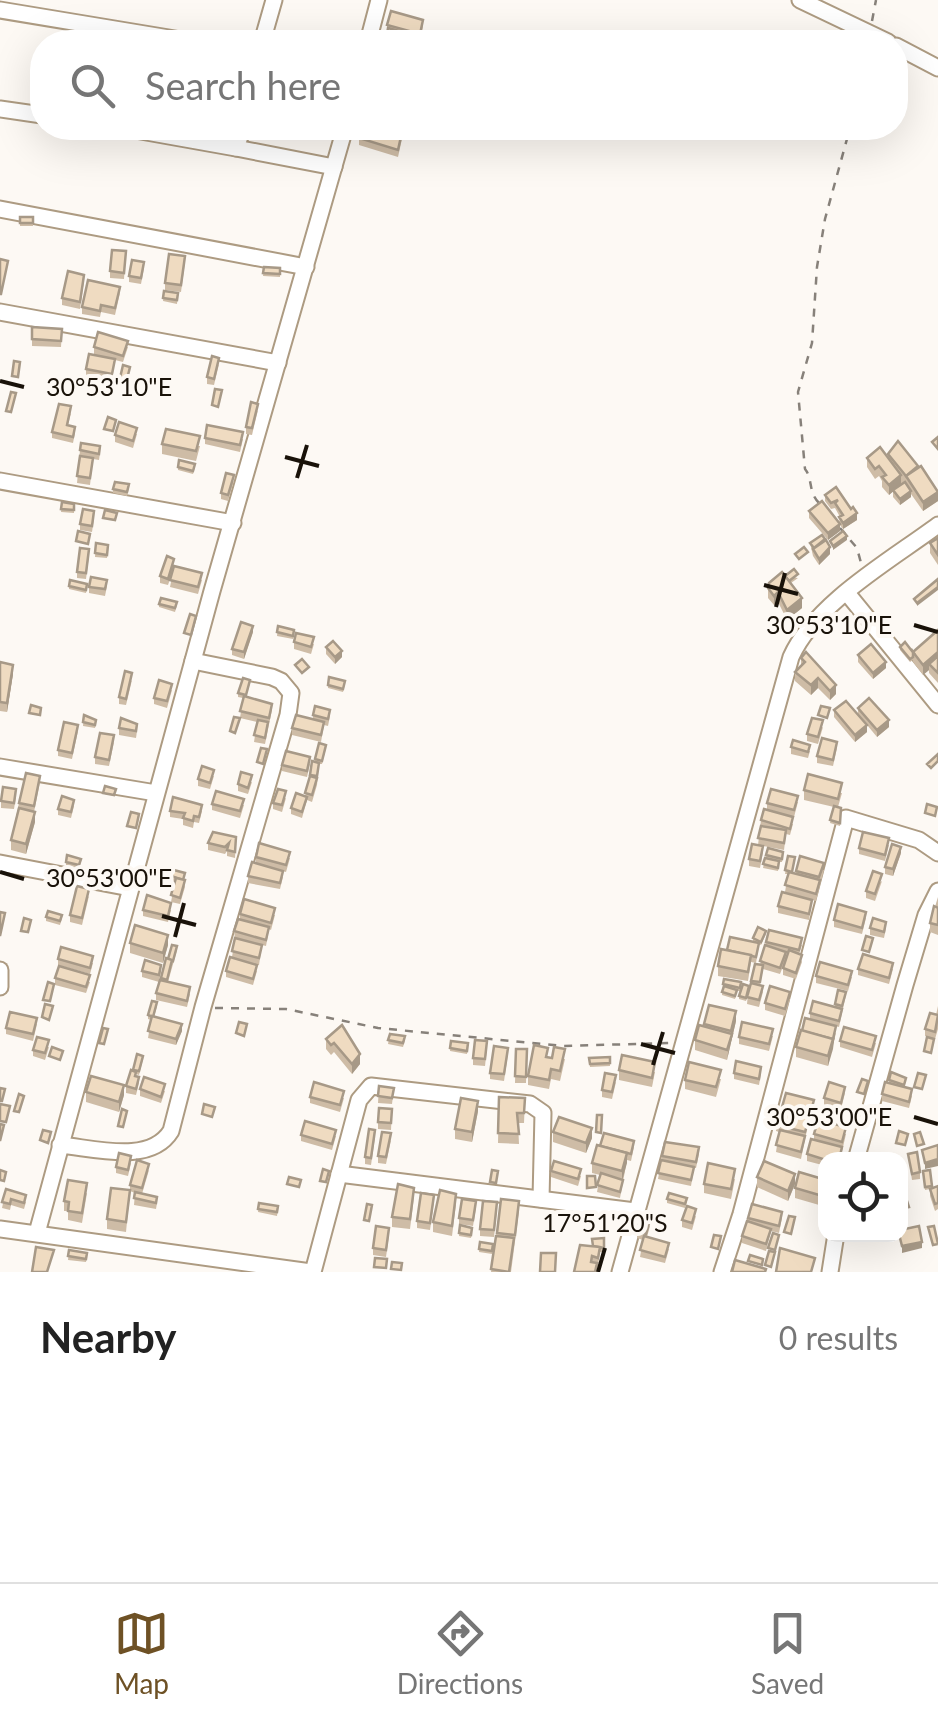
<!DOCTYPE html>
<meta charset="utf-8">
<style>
:root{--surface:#fff;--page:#f2f2f2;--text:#222;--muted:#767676;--line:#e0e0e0;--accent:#6e5125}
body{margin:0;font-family:Lato,sans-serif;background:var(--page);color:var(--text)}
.controls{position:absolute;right:30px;bottom:30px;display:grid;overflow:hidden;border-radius:20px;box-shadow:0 10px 40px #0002}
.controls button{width:90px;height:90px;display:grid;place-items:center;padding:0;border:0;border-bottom:2px solid var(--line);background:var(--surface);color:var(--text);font:50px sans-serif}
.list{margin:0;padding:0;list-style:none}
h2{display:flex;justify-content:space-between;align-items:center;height:130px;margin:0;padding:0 40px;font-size:42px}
h2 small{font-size:32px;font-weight:400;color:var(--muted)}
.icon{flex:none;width:55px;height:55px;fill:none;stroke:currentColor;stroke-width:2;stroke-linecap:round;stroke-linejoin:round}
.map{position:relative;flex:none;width:938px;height:1272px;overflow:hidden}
.search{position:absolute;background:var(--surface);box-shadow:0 10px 40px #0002;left:30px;right:30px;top:30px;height:110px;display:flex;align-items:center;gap:25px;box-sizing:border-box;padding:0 35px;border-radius:40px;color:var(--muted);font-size:38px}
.sheet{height:310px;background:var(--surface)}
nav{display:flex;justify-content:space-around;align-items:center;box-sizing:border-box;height:140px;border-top:2px solid var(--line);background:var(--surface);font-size:28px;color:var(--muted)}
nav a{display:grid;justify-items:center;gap:5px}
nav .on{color:var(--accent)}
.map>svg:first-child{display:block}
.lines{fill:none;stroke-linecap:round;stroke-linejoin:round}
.minor-casing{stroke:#ad9b82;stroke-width:19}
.path{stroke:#87817a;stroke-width:2.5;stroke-dasharray:8 8;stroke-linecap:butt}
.minor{stroke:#fff;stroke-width:15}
.wall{fill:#cebca6}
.shaded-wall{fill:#a79987}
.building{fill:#efdbc1;stroke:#a79987;stroke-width:2.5}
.ticks{fill:none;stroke:#191209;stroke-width:4}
.ticks-label{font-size:25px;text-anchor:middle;fill:#191209;stroke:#fdf9f4;stroke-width:8;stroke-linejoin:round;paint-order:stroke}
</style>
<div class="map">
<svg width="938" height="1272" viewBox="0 0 938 1272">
<rect width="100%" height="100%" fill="#fdf9f4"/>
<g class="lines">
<g class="minor-casing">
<g id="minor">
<path d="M800,0l88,42"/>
<path d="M0,10l193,32"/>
<path d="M262,42l12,-42"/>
<path d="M368,42l11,-42"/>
<path d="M896,46l42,22"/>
<path d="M0,109l42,6"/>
<path d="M124,128l112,20 7,-20"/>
<path d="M236,148l98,19"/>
<path d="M0,209l306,58"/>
<path d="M0,312l278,51"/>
<path d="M0,481l233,42"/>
<path d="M847,593l91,112"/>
<path d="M0,767l156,26"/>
<path d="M0,863l130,25"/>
<path d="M0,970v17"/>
<path d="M60,1145c34,3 90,20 111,-14l32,-124 85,-292 3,-22 -10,-12 -9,-4 -79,-16"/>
<path d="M856,1160l49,-175 21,-70 12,-24"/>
<path d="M339,1174l296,37"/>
<path d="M0,1229l311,43"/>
<path d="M37,1233l175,-642 133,-463"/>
<path d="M313,1272l46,-172 12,-14 159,18 13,9 -2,86"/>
<path d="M620,1272l171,-615c24,-54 100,-97 147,-132"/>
<path d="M722,1272l19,-58 105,-396 73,22 19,13"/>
<path d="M830,1272l6,-38"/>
</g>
</g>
<g class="path">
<path d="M872,21l4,-21"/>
<path d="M819,503c-11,-11 -6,-24 -14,-34l-7,-77 14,-49 5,-76 8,-48 25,-91"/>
<path d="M840,528l17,20 4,15"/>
<path d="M215,1008l71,1 92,19 185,18 106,-3"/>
</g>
<use href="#minor" class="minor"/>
</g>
<g class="wall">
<path d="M387,25l36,1 -2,11v5l-34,-8z"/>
<path d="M363,128h36l-1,3 4,8 -4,18 -39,-12v-7z"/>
<rect x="20" y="217" width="13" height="9"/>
<path d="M126,251l-2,28 -14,-1v-7z"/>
<path d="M185,262l-4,30 -16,-2v-7z"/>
<path d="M264,267l16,1v9l-17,-1z"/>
<path d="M144,268l-3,16 -12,-2v-6z"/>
<path d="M84,281l-4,28 -18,-4v-7z"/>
<path d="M164,291l14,2 -1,11 -14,-3z"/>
<path d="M120,293l-5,22 -14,-3 -1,5 -18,-3v-7z"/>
<path d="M32,327l30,2 -1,18 -29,-1z"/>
<path d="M94,347h34l-5,15 -8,-2 -3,20 -26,-5v-6l8,-15z"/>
<path d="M219,364l-5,21 -7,-1v-7z"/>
<path d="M258,410l-6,25 -6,-1v-7z"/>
<path d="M71,413l-3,12 7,8 -2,10 -21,-5v-6z"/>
<path d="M137,434l-4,14 -18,-6v-7z"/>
<path d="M205,438l38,1 -3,13 -35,-8z"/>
<path d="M162,444l38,2 -4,15 -34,-7z"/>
<path d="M80,450l20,3 -1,7 -6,-1 -3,26 -13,-2z"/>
<path d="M888,454l30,14 20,33 -15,10 -12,-17v3l-11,8 -7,-8v-6l-4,4 -7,-8v-6l-3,-5 -4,3 -8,-12v-9h21z"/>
<path d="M178,467h17l-2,7 -15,-4z"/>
<path d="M234,481l-6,20 -7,-2v-6z"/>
<path d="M129,488l-2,8 -14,-3v-4z"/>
<path d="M825,495l32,25 -14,9 -3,-4v6l-12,9 -19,-22v-7l30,12 1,-6 -5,-9 -4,1 -6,-8z"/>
<path d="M62,502l12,2v9l-13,-1z"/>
<path d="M94,518l-2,14 -12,-2v-6z"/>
<path d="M938,538v27l-8,-12v-10z"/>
<path d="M825,541l5,13 -11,11 -6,-9 -3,-13z"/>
<path d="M96,543l12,2 -1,13 -12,-1z"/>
<path d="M89,556l-3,23 -9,-1v-6z"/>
<path d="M174,566l28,14 -4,14 -28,-7 4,-20 -6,18 -8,-2v-7z"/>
<path d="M785,576l13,2 -7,5 11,25 -15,12 -9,-18 -4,3 -6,-7v-10z"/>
<path d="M87,584l-1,9 -17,-4v-3z"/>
<path d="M107,586l-2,10 -16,-3v-6z"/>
<path d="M159,604l17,1h1l-2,7 -16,-5z"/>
<path d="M278,626l16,7 -1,6 -16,-3z"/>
<path d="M938,630v53l-9,-10v-3l-6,5 -10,-13v-2l-3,2 -10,-12v-3l13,5z"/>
<path d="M253,632l-9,27 -12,-4v-6z"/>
<path d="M294,642l20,2 -3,10 -17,-5z"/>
<path d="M326,647l16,10 -7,7 -9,-10z"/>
<path d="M858,655l28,13 -13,11 -15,-17z"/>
<path d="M801,658l35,36 -6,6 -12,-12 -7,7 -16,-14v-9l6,-6z"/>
<path d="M0,662l13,12 -6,38 -7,-1z"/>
<path d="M329,677l16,7 -2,8 -15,-4z"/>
<path d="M132,680l-6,25 -7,-1v-7z"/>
<path d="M250,683l-4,14 26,13 -7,34 -11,-2 3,-20 -17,-4 3,-20 -5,-1v-4z"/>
<path d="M172,690l-5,18 -13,-4v-6z"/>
<path d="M858,708l31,19 -12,10 -19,-23z"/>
<path d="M834,710l33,22 -12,10 -21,-25z"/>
<path d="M84,715l12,8 -1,5 -12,-2z"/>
<path d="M313,715l17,1 -2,10 -4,-1 -3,17 -29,-7v-7l21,-9z"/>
<path d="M823,727l-5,17 -11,-3v-7z"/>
<path d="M119,728l18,3 -1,7 -17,-3z"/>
<path d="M78,731l-6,28 -14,-3v-6z"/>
<path d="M114,742l-5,24 -14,-2v-7z"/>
<path d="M791,747l19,4 -2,7 -17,-4z"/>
<path d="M326,748l-4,16h-3l-2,21 -5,17 -5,-2 -5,18 -11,-4v-6l14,-12 10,-37z"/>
<path d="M837,748l-4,18 -16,-3v-7z"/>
<path d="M310,764l-3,13 -25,-6v-6z"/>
<path d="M214,776l-4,13 -12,-3v-7z"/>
<path d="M40,782l-6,30 1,10 -9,32 -15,-4v-10l8,-37z"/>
<path d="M252,782l-4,12 -10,-3v-7z"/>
<path d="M804,790l38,3 -4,14 3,1 -1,18 -10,-3 4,-16 -30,-7z"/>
<path d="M16,796l-2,13 -13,-1v-7z"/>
<path d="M286,798l-4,14 -9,-3v-6z"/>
<path d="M798,802l-4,15 -27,-8v-6z"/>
<path d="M212,804l32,1 -4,13 -28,-8z"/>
<path d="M74,806l-3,12 -13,-3v-6z"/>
<path d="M170,811h32l-3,12 -5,-1 -1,6 -10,-3v-6l-13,-2z"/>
<path d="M761,820l32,4 -3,11 -4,-1 -2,16 -26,-5z"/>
<path d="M236,837l-1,21 -8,-2v-5l-2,3 -17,-4v-7z"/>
<path d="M889,845l-4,16 -26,-7v-6z"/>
<path d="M763,852l-3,16 -11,-2v-7z"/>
<path d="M901,853l-8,23 -8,-2v-7z"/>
<path d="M766,855h17l-1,7h-3l-1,9 -15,-3z"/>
<path d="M788,856l4,17 4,1v-3l28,-1 -8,31 -4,-1 -3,20 -31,-7v-7l31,-7 -24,-7 3,-18h-3z"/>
<path d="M256,857l34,1 -4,14 -30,-9z"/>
<path d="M66,862h15l-2,6 -13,-3z"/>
<path d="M168,875l16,5 1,7 -5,17 -9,-2 4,-21 -7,-2z"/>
<path d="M248,876l35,1 -3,12 -32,-6z"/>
<path d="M882,881l-7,20 -9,-3v-7z"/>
<path d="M89,896l-7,29 -12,-3v-7z"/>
<path d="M938,897v38l-8,-3v-9z"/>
<path d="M143,910h28l-3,12 -25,-6z"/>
<path d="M240,914l35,1 -4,15 -2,-1 -3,17 -4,-1 -3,20 -11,-3 9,9 -4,14 -27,-8v-6l6,-14 3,-19 -1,-7 6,-12z"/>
<path d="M46,917l15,1h1l-2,7 -14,-4z"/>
<path d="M866,918l-4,16 -28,-7v-7z"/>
<path d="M870,928h16l-2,10 -14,-3z"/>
<path d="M766,934l-5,11 -2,-1 -3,19 -5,-1 -3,19 -30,-5v-10l9,-16 26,-9v-3z"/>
<path d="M766,942l36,3 -3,9 3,8 -6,17 -13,-4v-7l5,-14 -2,-1v6l-6,15 -17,-5 -3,16 3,7 -4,15 -12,-3 1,-11 -2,8 -7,-2v-3l10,-7 6,-25 5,1z"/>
<path d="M130,943l38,2 -5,18 -33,-10z"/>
<path d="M177,950l-9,32 22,12 -3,13 -31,-7v-7l12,-34z"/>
<path d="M58,959l35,4 -3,11 -32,-9z"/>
<path d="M858,969h35l-4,15 -31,-9z"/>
<path d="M142,971h19l-2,11 -17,-5z"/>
<path d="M816,976l36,1 -4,14 -32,-8z"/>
<path d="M55,978l35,4 -4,11 -31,-8z"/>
<path d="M741,982l-1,9h-3l-2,8 -13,-4 1,-11z"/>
<path d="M846,995l-7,32 -29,-8v-6l25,-6v-3z"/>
<path d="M790,999l-5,17 -20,-6v-7z"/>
<path d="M157,1006l-3,11 28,14 -6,14 -28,-7 3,-18 -3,-1v-4z"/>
<path d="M938,1006v23l-3,10 -10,-3v-7l11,-14z"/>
<path d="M736,1021l-9,39 -32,-10v-10l9,-16z"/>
<path d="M37,1024l-4,17 -27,-7v-6z"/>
<path d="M342,1025l18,39 -8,10 -18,-22 -3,3 -5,-6v-10z"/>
<path d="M836,1033l-8,33 -32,-9v-10z"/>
<path d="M390,1034l15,6 -2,7 -15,-3z"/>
<path d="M773,1036l-4,15 -30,-7v-7z"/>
<path d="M451,1041l17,2 -1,11 -17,-3z"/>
<path d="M840,1041l36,2 -4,14 -32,-10z"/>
<path d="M49,1047l-4,13 -12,-4v-6z"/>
<path d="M487,1048l-2,18 -12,-1v-7z"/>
<path d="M516,1049h11l-1,34h-11z"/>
<path d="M508,1054l-4,27 -14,-2v-6z"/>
<path d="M548,1057l17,2 -5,22 -9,-2 -2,10 -21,-4v-9z"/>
<path d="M610,1057v9l-20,1 -1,-9z"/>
<path d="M143,1059l-4,16 -3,-1 3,9 -3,12 -10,-2v-7l7,-15z"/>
<path d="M619,1070l36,2 -3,15 -33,-7z"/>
<path d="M734,1073h27l-2,12 -25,-6z"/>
<path d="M721,1079l-5,18 -31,-8v-9z"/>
<path d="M889,1080l17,1 -2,6 8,9 -3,12 -27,-7v-7l7,-11z"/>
<path d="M616,1082l-4,17 -10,-2v-7z"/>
<path d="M379,1086l15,2 -2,16 -14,-1z"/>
<path d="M140,1089l25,2 -4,12 -21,-7z"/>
<path d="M86,1092l38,3 -5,17 -33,-10z"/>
<path d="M845,1093l-4,16 -17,-4v-7z"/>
<path d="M310,1097l34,1 -4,14 -30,-9z"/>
<path d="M499,1097l26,1 -1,25h-6l1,21 -21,-1z"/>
<path d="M782,1107h32l-5,13 -8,39 -25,-7 3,-20 -3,-1v-6l6,-14z"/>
<path d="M392,1109l-1,21 -13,-1v-7z"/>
<path d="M478,1111l-6,31 -17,-3v-10z"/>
<path d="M553,1132l39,6 -6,15 -33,-11z"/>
<path d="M814,1134h32l-6,26h-14v6l-19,-5v-7l7,-15z"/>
<path d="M301,1135l35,1 -4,14 -31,-9z"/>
<path d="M375,1137l-4,28 -6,-1v-7z"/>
<path d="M391,1140l-5,24 -8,-1v-7z"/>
<path d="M634,1147l-3,14 -4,-1 -7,38 -23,-6 3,-17 -8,-2v-10z"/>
<path d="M699,1154l-3,14h-2l-3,18 -33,-7 4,-23z"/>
<path d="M908,1154l12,18v7l-8,1z"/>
<path d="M131,1163l-3,13 -12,-3v-6z"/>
<path d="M149,1170l-7,24 15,9 -1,6 -22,-4 1,-12 -5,-2 -4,41 -19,-3v-10l23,-29v-5z"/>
<path d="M930,1170l2,18 6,-2v23l-3,2 -5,-15v-7l-5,1 -2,-19z"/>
<path d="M551,1171l30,5 -3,10 -27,-9z"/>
<path d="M757,1177l38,7 -7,17 -31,-14z"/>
<path d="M735,1179l-4,20 -27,-6v-9z"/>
<path d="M826,1180v27l-31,-9v-10z"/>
<path d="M6,1189l20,13 -2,7 -13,-4 -1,5 -8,-2z"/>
<path d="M87,1193l-5,30 -14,-3v-9h-4v-10z"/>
<path d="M414,1197l-4,32 -18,-2v-10z"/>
<path d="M501,1199l18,12 -8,61h-20z"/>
<path d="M667,1199l19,2 1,1 -2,6 -18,-5z"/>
<path d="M434,1201l-4,29 -13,-2v-7z"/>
<path d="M259,1203l19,3 -1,10 -19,-4z"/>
<path d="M456,1204l-4,32 -19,-4v-10z"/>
<path d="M476,1208l-3,18 -14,-2v-6z"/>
<path d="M497,1209l-3,28 -14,-1v-7z"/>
<path d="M696,1216l-4,14 -10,-3v-7z"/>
<path d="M748,1218h34l-3,15 -8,-2 -5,20 -24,-8v-7z"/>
<path d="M460,1225l12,3 -1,10 -12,-2z"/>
<path d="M650,1226l-3,11 22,12 -4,14 -25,-6 3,-17 -6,-2v-7z"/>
<path d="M389,1235l-3,22 -13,-2v-7z"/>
<path d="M604,1238v14h-4l-3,20h-23l18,-26z"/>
<path d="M480,1242l13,2 -1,10 -13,-2z"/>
<path d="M69,1250l18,3 -1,9 -18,-2z"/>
</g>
<g class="shaded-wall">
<path d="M901,475v10l-12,10v-10z"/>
<path d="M911,491v6l-11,8v-6z"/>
<path d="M938,492v9l-15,10v-9z"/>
<path d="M857,513v7l-14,9v-6z"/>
<path d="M840,524v7l-12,9v-7z"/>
<path d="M847,536v4l-14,10v-4z"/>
<path d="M830,547v7l-11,11v-6z"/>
<path d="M938,587v3l-21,16v-3z"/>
<path d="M778,592v10l-4,3v-9z"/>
<path d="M802,598v10l-15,12v-10z"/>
<path d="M253,626v6l-9,27v-7z"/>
<path d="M342,651v6l-7,7v-7z"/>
<path d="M938,652v10l-9,2v6l-6,5v-10z"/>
<path d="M886,662v6l-13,11v-6z"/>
<path d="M13,665v9l-6,38v-9z"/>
<path d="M818,678v10l-7,7v-10z"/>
<path d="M836,685v9l-6,6v-9z"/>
<path d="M889,720v7l-12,10v-7z"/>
<path d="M867,725v7l-12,10v-7z"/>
<path d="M35,812v10l-9,32v-10z"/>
<path d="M901,847v6l-8,23v-7z"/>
<path d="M168,935v10l-5,18v-10z"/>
<path d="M736,1011v10l-9,39 4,-29z"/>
<path d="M182,1024v7l-6,14v-6z"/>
<path d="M836,1026l-3,23 -5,17v-10z"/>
<path d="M360,1054v10l-8,10v-10z"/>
<path d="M124,1085v10l-5,17v-10z"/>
<path d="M478,1101v10l-6,31v-10z"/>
<path d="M592,1128v10l-6,15v-10z"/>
<path d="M627,1153v10l-5,18v-10z"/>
<path d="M938,1159v7l-13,3v-6z"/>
<path d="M795,1174v10l-7,17v-10z"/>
<path d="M922,1242v6l-20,5v-7z"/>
</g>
<g class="building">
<path d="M391,11l32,9 -3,14 -33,-9z"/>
<path d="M388,28l33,9 -1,5h-42l3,-10 6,2z"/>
<path d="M363,128h22l17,4 -4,18 -39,-12z"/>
<rect x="20" y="217" width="13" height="6"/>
<path d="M112,250l14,1 -2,22 -14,-2z"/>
<path d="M169,254l16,2 -4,29 -16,-2z"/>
<path d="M0,259l8,2 -7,33h-1z"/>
<path d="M132,260l12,2 -3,16 -12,-2z"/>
<path d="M264,267l16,1v6l-17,-1z"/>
<path d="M68,271l16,4 -4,27 -18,-4z"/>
<path d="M88,280l32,7 -5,21 -14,-3 -1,6 -18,-4z"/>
<path d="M164,291l14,2 -1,7 -14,-2z"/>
<path d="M32,327l30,2 -1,12 -29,-2z"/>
<path d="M98,332l30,9 -5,15 -29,-9z"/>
<path d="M89,354l26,5 -3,15 -26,-5z"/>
<path d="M212,356l7,2 -5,21 -7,-2z"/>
<path d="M14,361l6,1 -2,15 -6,-1z"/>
<path d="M123,365l7,2 -3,12 -7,-1z"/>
<path d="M215,389l7,1 -4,17 -6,-2z"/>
<path d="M11,392l5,1 -5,19 -5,-1z"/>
<path d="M251,402l7,2 -6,24 -6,-1z"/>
<path d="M59,404l12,2 -4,19 8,2 -2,10 -21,-5z"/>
<path d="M108,417l8,3 -3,11 -9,-2z"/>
<path d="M119,422l18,6 -4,13 -18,-6z"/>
<path d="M207,425l36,7 -3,13 -35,-7z"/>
<path d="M166,429l34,7 -4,15 -34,-7z"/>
<path d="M938,437v12l-6,-7z"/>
<path d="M898,441l20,25 -12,10 -18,-22z"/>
<path d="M81,443l19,3 -1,8 -19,-4z"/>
<path d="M880,447l21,28 -12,10 -7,-8 4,-2 -7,-9 -4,3 -8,-11z"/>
<path d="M80,456l13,2 -3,20 -13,-2z"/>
<path d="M179,460l16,4 -2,7 -15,-4z"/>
<path d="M921,466l17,26 -15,10 -17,-26z"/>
<path d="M226,473l8,2 -6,20 -7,-2z"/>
<path d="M115,482l14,2 -2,8 -14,-3z"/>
<path d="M905,482l6,9 -11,8 -7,-9z"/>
<path d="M836,487l15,22 2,-2 4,6 -14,10 -4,-6 4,-2 -8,-12 3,-3 -7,3 -6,-8z"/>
<path d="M822,501l18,23 -12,9 -19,-22z"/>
<path d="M62,502l12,2v6l-13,-1z"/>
<path d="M83,509l11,2 -2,15 -12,-2z"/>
<path d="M105,510l12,3 -2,7 -12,-2z"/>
<path d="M78,531l12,3 -2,10 -12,-3z"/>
<path d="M843,531l4,5 -14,10 -3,-5z"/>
<path d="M822,535l3,4 -11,9 -4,-5z"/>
<path d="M938,538v17l-8,-12z"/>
<path d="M826,540l4,7 -11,12 -6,-10z"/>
<path d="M96,543l12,2 -1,10 -12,-2z"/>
<path d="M804,547l4,5 -9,7 -4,-5z"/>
<path d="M80,548l9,1 -3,24 -9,-1z"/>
<path d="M167,556l7,3 -6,20 -8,-3z"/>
<path d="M174,566l28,7 -4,14 -28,-7z"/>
<path d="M794,569l4,5 -9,7 -4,-5z"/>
<path d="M782,572l20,26 -15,12 -9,-18 -4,4 -6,-8 1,-5z"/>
<path d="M91,577l16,3 -2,9 -16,-2z"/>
<path d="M938,579v8l-21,16 -3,-4z"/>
<path d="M70,580l17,4 -1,6 -17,-4z"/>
<path d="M161,598l16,4 -2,6 -16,-4z"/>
<path d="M190,614l6,2 -5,19 -7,-2z"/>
<path d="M241,622l12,4 -9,26 -12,-3z"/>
<path d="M278,626l16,4 -1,6 -16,-4z"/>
<path d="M938,630v22l-15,13 -10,-13z"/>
<path d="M296,633l18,4 -3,10 -17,-5z"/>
<path d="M333,641l9,10 -7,6 -9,-10z"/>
<path d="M905,642l10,13 -2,-3v5l-3,2 -10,-12z"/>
<path d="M871,644l15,18 -13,11 -15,-18z"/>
<path d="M806,652l30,33 -6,6 -12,-13 -7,7 -16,-13 10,-10 -4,-4z"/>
<path d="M938,656v17l-9,-9z"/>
<path d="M302,659l7,8 -7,6 -7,-8z"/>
<path d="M0,662l13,3 -6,38 -7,-1z"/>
<path d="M125,671l7,2 -6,26 -7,-2z"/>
<path d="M329,677l16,4 -2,8 -15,-4z"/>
<path d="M243,678l7,2 -4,15 -8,-2z"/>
<path d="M159,680l13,4 -5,17 -13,-3z"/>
<path d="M244,696l28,8 -3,14 -29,-7z"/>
<path d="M869,698l20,22 -12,10 -19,-22z"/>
<path d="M846,701l21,24 -12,10 -21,-25z"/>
<path d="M31,705l10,3 -1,7 -11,-2z"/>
<path d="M315,706l15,4 -2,9 -15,-4z"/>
<path d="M821,706l9,2 -3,10 -9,-3z"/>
<path d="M84,715l12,5 -1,5 -12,-3z"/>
<path d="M296,715l28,7 -3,13 -29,-7z"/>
<path d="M234,717l6,1 -5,15 -5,-2z"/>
<path d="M121,718l16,6 -1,7 -17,-3z"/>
<path d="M812,718l11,2 -5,17 -11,-3z"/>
<path d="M258,720l10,2 -3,16 -11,-3z"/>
<path d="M64,722l14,3 -6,28 -14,-3z"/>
<path d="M100,733l14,2 -5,25 -14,-3z"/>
<path d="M822,738l15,4 -4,18 -16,-4z"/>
<path d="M793,740l17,5 -2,7 -17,-5z"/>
<path d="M319,743l7,2 -4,16 -7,-2z"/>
<path d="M261,748l6,1 -4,15 -6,-2z"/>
<path d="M286,751l24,6 -3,14 -25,-6z"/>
<path d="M938,754v7l-7,7 -4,-4z"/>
<path d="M312,761l7,2 -2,13 -7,-1z"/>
<path d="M202,766l12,4 -4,13 -12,-4z"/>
<path d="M241,772l11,3 -4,13 -10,-4z"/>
<path d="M26,773l14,3 -6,30 -15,-3z"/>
<path d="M808,774l34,9 -4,16 -34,-9z"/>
<path d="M310,776l7,2 -5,17 -7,-2z"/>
<path d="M105,786l11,3 -2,6 -11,-2z"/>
<path d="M3,787l13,2 -2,14 -13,-2z"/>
<path d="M278,789l8,2 -4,14 -9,-2z"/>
<path d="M771,789l27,7 -4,14 -27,-7z"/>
<path d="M216,791l28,8 -4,12 -28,-7z"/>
<path d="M296,793l11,4 -5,15 -11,-4z"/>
<path d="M62,796l12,4 -3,12 -13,-3z"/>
<path d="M173,797l29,8 -3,12 -5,-1 -1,5 -10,-3 2,-5 -15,-2z"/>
<path d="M927,804l10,3 -2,9 -10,-3z"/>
<path d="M834,806l7,2 -1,15 -10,-3z"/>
<path d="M19,808l16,4 -9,32 -15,-4z"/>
<path d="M764,809l29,8 -3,12 -29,-9z"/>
<path d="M131,812l8,2 -3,14 -9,-2z"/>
<path d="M761,826l25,4 -2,13 -26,-5z"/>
<path d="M213,832l23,5 -1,15 -8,-2 2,-7 -4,4 -17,-4z"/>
<path d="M863,832l26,6 -4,17 -26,-7z"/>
<path d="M259,843l31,9 -4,13 -30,-8z"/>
<path d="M752,844l11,2 -3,15 -11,-2z"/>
<path d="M892,844l9,3 -8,22 -8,-2z"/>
<path d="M768,848l15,4 -1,7 -16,-4z"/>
<path d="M67,855l14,4 -2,6 -13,-3z"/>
<path d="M788,856l7,1 -3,15 -7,-2z"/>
<path d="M800,856l24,7 -5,14 -23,-6z"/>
<path d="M765,858l14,3 -1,7 -15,-4z"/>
<path d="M252,862l31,9 -3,12 -32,-7z"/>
<path d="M170,869l15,4 -2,7 -15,-5z"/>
<path d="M873,871l9,3 -7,20 -9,-3z"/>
<path d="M789,872l31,8 -4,14 -31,-9z"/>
<path d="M176,878l9,2 -5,18 -9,-3z"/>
<path d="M77,886l12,3 -7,29 -12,-3z"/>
<path d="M782,892l30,8 -3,14 -31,-8z"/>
<path d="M147,895l24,8 -3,13 -25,-6z"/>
<path d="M244,899l31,9 -4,15 -31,-9z"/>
<path d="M838,904l28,8 -4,16 -28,-8z"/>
<path d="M934,906l4,2v17l-8,-2z"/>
<path d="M48,911l14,4 -2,6 -14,-4z"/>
<path d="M0,912l5,1 -5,23z"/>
<path d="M24,918l7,2 -3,12 -7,-1z"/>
<path d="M873,918l13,4 -2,10 -14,-4z"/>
<path d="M238,919l31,8 -3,13 -32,-9z"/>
<path d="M135,925l33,10 -5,18 -33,-10z"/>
<path d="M758,927l8,4 -5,11 -8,-4z"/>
<path d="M769,930l33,8 -3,12 -33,-8z"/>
<path d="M866,936l7,2 -4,14 -7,-2z"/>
<path d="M730,937l29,6 -3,14 -29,-7z"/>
<path d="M235,938l27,7 -3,13 -27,-7z"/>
<path d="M172,945l5,1 -4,15 -5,-2z"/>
<path d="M765,945l21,7 -6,16 -20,-7z"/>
<path d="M61,947l32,9 -3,12 -32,-9z"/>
<path d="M721,949l30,6 -3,17 -30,-6z"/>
<path d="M789,950l13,5 -6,18 -13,-5z"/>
<path d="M863,954l30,9 -4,15 -31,-9z"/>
<path d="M230,957l27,8 -4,14 -27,-8z"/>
<path d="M166,958l6,2 -5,20 -6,-2z"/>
<path d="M145,960l16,5 -2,10 -17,-4z"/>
<path d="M820,962l32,9 -4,14 -32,-9z"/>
<path d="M755,964l8,1 -3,17 -9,-1z"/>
<path d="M59,966l31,9 -4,12 -31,-9z"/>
<path d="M724,979l17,3 -1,6 -17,-4z"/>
<path d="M160,980l30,7 -3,14 -31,-8z"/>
<path d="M48,982l6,2 -4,17 -7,-1z"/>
<path d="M751,983l12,3 -4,14 -12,-3z"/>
<path d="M743,984l6,2 -3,12 -7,-2z"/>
<path d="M724,986l13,4 -2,6 -13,-4z"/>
<path d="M770,986l20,6 -5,17 -20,-6z"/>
<path d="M838,990l8,2 -4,14 -7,-2z"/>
<path d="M152,1001l5,1 -4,15 -5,-2z"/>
<path d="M813,1001l29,8 -3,12 -29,-8z"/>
<path d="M45,1004l8,2 -4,14 -7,-3z"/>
<path d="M709,1005l27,6 -5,20 -27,-7z"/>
<path d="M10,1012l27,6 -4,16 -27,-6z"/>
<path d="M930,1013l8,2 -3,17 -10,-3z"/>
<path d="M152,1016l30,8 -6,15 -28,-8z"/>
<path d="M805,1018l31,8 -3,13 -31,-8z"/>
<path d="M239,1022l8,2 -3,12 -8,-3z"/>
<path d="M742,1022l31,7 -4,15 -30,-7z"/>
<path d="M342,1025l18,29 -8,10 -18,-21 -3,2 -5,-6z"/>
<path d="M699,1025l33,9 -5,16 -32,-10z"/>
<path d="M844,1027l32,9 -4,14 -32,-9z"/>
<path d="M103,1028l5,1 -4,15 -5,-1z"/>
<path d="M801,1030l32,9 -5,17 -32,-9z"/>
<path d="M390,1034l15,2 -2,7 -15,-3z"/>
<path d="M37,1037l12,3 -4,13 -12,-3z"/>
<path d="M927,1037l7,2 -3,14 -7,-2z"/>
<path d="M475,1040l12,1 -2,18 -12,-1z"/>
<path d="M451,1041l17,2 -1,8 -17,-3z"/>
<path d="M534,1045l14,3 -2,9 6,1 2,-11 11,2 -5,22 -9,-2 -2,11 -21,-4z"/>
<path d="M494,1046l14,2 -4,26 -14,-1z"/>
<path d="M52,1047l11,4 -3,9 -11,-4z"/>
<path d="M516,1049h11l-1,28 -11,-1z"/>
<path d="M137,1054l6,2 -4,15 -6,-1z"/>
<path d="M622,1055l33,7 -3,16 -33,-8z"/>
<path d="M610,1057v6l-20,1 -1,-6z"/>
<path d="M736,1061l25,6 -2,12 -25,-6z"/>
<path d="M689,1062l32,8 -5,17 -31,-7z"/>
<path d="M131,1070l5,2 -1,4 4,1 -3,12 -10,-3z"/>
<path d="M891,1072l15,6 -2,7 -15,-5z"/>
<path d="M605,1073l11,2 -4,17 -10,-2z"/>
<path d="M918,1073l8,2 -4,14 -8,-2z"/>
<path d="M91,1076l33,9 -5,17 -33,-10z"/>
<path d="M144,1077l21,7 -4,13 -21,-8z"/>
<path d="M862,1079l6,2 -4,13 -7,-2z"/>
<path d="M314,1082l30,9 -4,14 -30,-8z"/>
<path d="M829,1082l16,5 -4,16 -17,-5z"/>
<path d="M885,1082l27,7 -3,13 -27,-8z"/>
<path d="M379,1086l15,2 -2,10 -14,-2z"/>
<path d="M0,1088l5,1 -3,12h-2z"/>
<path d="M786,1093l28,7 -4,14 -28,-7z"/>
<path d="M19,1094l5,2 -5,16 -5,-1z"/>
<path d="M499,1097l26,1 -1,15h-7l2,21 -21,-1z"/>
<path d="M461,1098l17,3 -6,31 -17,-3z"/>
<path d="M0,1104l10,2 -4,16 -6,-1z"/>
<path d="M204,1104l11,3 -3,10 -10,-3z"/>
<path d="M379,1108l13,1 -1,14 -13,-1z"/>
<path d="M122,1109l5,2 -4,16 -5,-1z"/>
<path d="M780,1110l29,8 -4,14 -29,-7z"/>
<path d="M597,1115h5l-1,18 -5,-1z"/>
<path d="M559,1117l33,11 -6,15 -33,-11z"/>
<path d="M818,1120l28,7 -4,15 -28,-8z"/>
<path d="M305,1121l31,9 -4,14 -31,-9z"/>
<path d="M0,1124l4,1 -4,16z"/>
<path d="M369,1129l6,1 -4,28 -6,-1z"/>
<path d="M43,1130l8,2 -3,11 -8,-3z"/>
<path d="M780,1130l25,6 -4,16 -25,-7z"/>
<path d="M899,1131l9,3 -3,11 -9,-2z"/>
<path d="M382,1132l9,1 -5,24 -8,-1z"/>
<path d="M920,1132l4,12 -7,2 -3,-12z"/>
<path d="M604,1133l30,8 -3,13 -31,-8z"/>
<path d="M811,1139l31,8 -3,13h-13l-19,-6z"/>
<path d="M665,1142l34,5 -3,15 -34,-6z"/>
<path d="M597,1145l30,8 -5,18 -30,-8z"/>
<path d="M938,1145v14l-13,4 -3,-13z"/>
<path d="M917,1152l3,20 -8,2 -4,-20z"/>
<path d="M119,1153l12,3 -3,14 -12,-3z"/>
<path d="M137,1160l12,4 -7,24 -12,-3z"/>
<path d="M661,1160l33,7 -3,13 -33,-7z"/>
<path d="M554,1161l27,8 -3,10 -27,-8z"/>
<path d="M764,1161l31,13 -7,17 -31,-14z"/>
<path d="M708,1163l27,6 -4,20 -27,-5z"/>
<path d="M323,1169l6,2 -3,11 -6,-1z"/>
<path d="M0,1170l6,2 -2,9 -4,-1z"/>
<path d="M492,1170l6,1 -2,12 -6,-1z"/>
<path d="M930,1170l2,16 -7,1 -2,-16z"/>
<path d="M799,1172l27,8v17l-31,-9z"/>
<path d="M601,1173l22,7 -3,12 -23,-7z"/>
<path d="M587,1176h8l1,11 -9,1z"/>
<path d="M289,1177l12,3 -2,7 -12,-3z"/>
<path d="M68,1180l19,3 -5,30 -14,-2 1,-9 -5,-1z"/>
<path d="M398,1184l16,4 -4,31 -18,-2z"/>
<path d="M938,1186v17l-3,1 -5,-15z"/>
<path d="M111,1188l19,2 -4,32 -19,-3z"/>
<path d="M6,1189l20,6 -2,8 -13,-4 -1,5 -8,-2z"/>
<path d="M440,1190l16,4 -4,32 -19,-4z"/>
<path d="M135,1192l22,5 -1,6 -22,-5z"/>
<path d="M421,1193l13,2 -4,28 -13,-2z"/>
<path d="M669,1193l18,5 -2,6 -18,-5z"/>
<path d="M462,1199l14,2 -3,19 -14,-2z"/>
<path d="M501,1199l18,2 -4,34 -18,-2z"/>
<path d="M483,1201l14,1 -3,28 -14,-1z"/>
<path d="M907,1201l2,6 -9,2v-6z"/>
<path d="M259,1203l19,3 -1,6 -19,-3z"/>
<path d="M367,1204l5,1 -3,16 -5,-1z"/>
<path d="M752,1204l30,8 -3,14 -31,-8z"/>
<path d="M687,1206l9,3 -4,14 -10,-3z"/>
<path d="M789,1216l6,1 -4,17 -7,-2z"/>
<path d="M641,1217l9,3 -4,14 -9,-3z"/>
<path d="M747,1221l24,8 -5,15 -24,-8z"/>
<path d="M460,1225l12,3 -1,7 -12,-2z"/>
<path d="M376,1226l13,2 -3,22 -13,-2z"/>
<path d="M919,1226l3,16 -20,4 -3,-12 1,-4z"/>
<path d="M934,1226l4,18 -5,1 -5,-18z"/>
<path d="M773,1233l6,2 -4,15 -7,-2z"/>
<path d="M714,1235l7,1 -3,13 -7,-2z"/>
<path d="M496,1236l18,2 -5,34 -18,-3z"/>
<path d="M644,1236l25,7 -4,14 -25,-7z"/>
<path d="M604,1238v10l-11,-2 -1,-7z"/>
<path d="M480,1242l13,2 -1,7 -13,-2z"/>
<path d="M580,1245l20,2 -2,11 -6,-2 -1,6 6,1 -2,9h-21z"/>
<path d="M36,1247l18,3 -7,22h-15z"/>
<path d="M780,1248l35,10 -4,14h-35z"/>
<path d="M69,1250l18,3 -1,6 -18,-3z"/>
<path d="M769,1251l6,1 -4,15 -6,-2z"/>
<path d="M541,1253h15l-1,19h-15z"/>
<path d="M750,1255l13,4 -1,6 -14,-4z"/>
<path d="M375,1258l12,1 -1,9 -12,-1z"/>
<path d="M735,1260l31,9 -1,3h-33z"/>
<path d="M392,1262l10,1 -1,7 -10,-1z"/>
</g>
<path class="ticks" d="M0,381l24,6M285,457l34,9M297,478l10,-33M764,585l34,9M776,607l9,-34M914,625l24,7M0,872l24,7M162,916l34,9M175,937l9,-34M641,1044l34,9M653,1065l10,-33M914,1117l24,7M598,1272l7,-24"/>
<g class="ticks-label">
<text x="109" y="396">30°53'10"E</text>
<text x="829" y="634">30°53'10"E</text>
<text x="109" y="887">30°53'00"E</text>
<text x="829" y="1126">30°53'00"E</text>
<text x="605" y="1232">17°51'20"S</text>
</g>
</svg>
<div class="controls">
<button><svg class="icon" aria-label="locate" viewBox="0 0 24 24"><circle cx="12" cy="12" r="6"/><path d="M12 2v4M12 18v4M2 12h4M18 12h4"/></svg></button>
</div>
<div class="search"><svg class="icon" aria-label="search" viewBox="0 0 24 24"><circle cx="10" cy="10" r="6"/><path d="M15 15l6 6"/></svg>Search here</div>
</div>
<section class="sheet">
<h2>Nearby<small>0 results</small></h2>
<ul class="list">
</ul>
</section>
<nav>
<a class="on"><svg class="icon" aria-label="map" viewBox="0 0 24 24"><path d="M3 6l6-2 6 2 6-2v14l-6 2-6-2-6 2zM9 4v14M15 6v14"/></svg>Map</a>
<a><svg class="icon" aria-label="directions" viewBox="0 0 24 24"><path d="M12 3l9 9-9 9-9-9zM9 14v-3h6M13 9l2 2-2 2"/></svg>Directions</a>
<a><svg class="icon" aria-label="saved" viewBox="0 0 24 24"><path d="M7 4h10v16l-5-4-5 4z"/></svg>Saved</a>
</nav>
